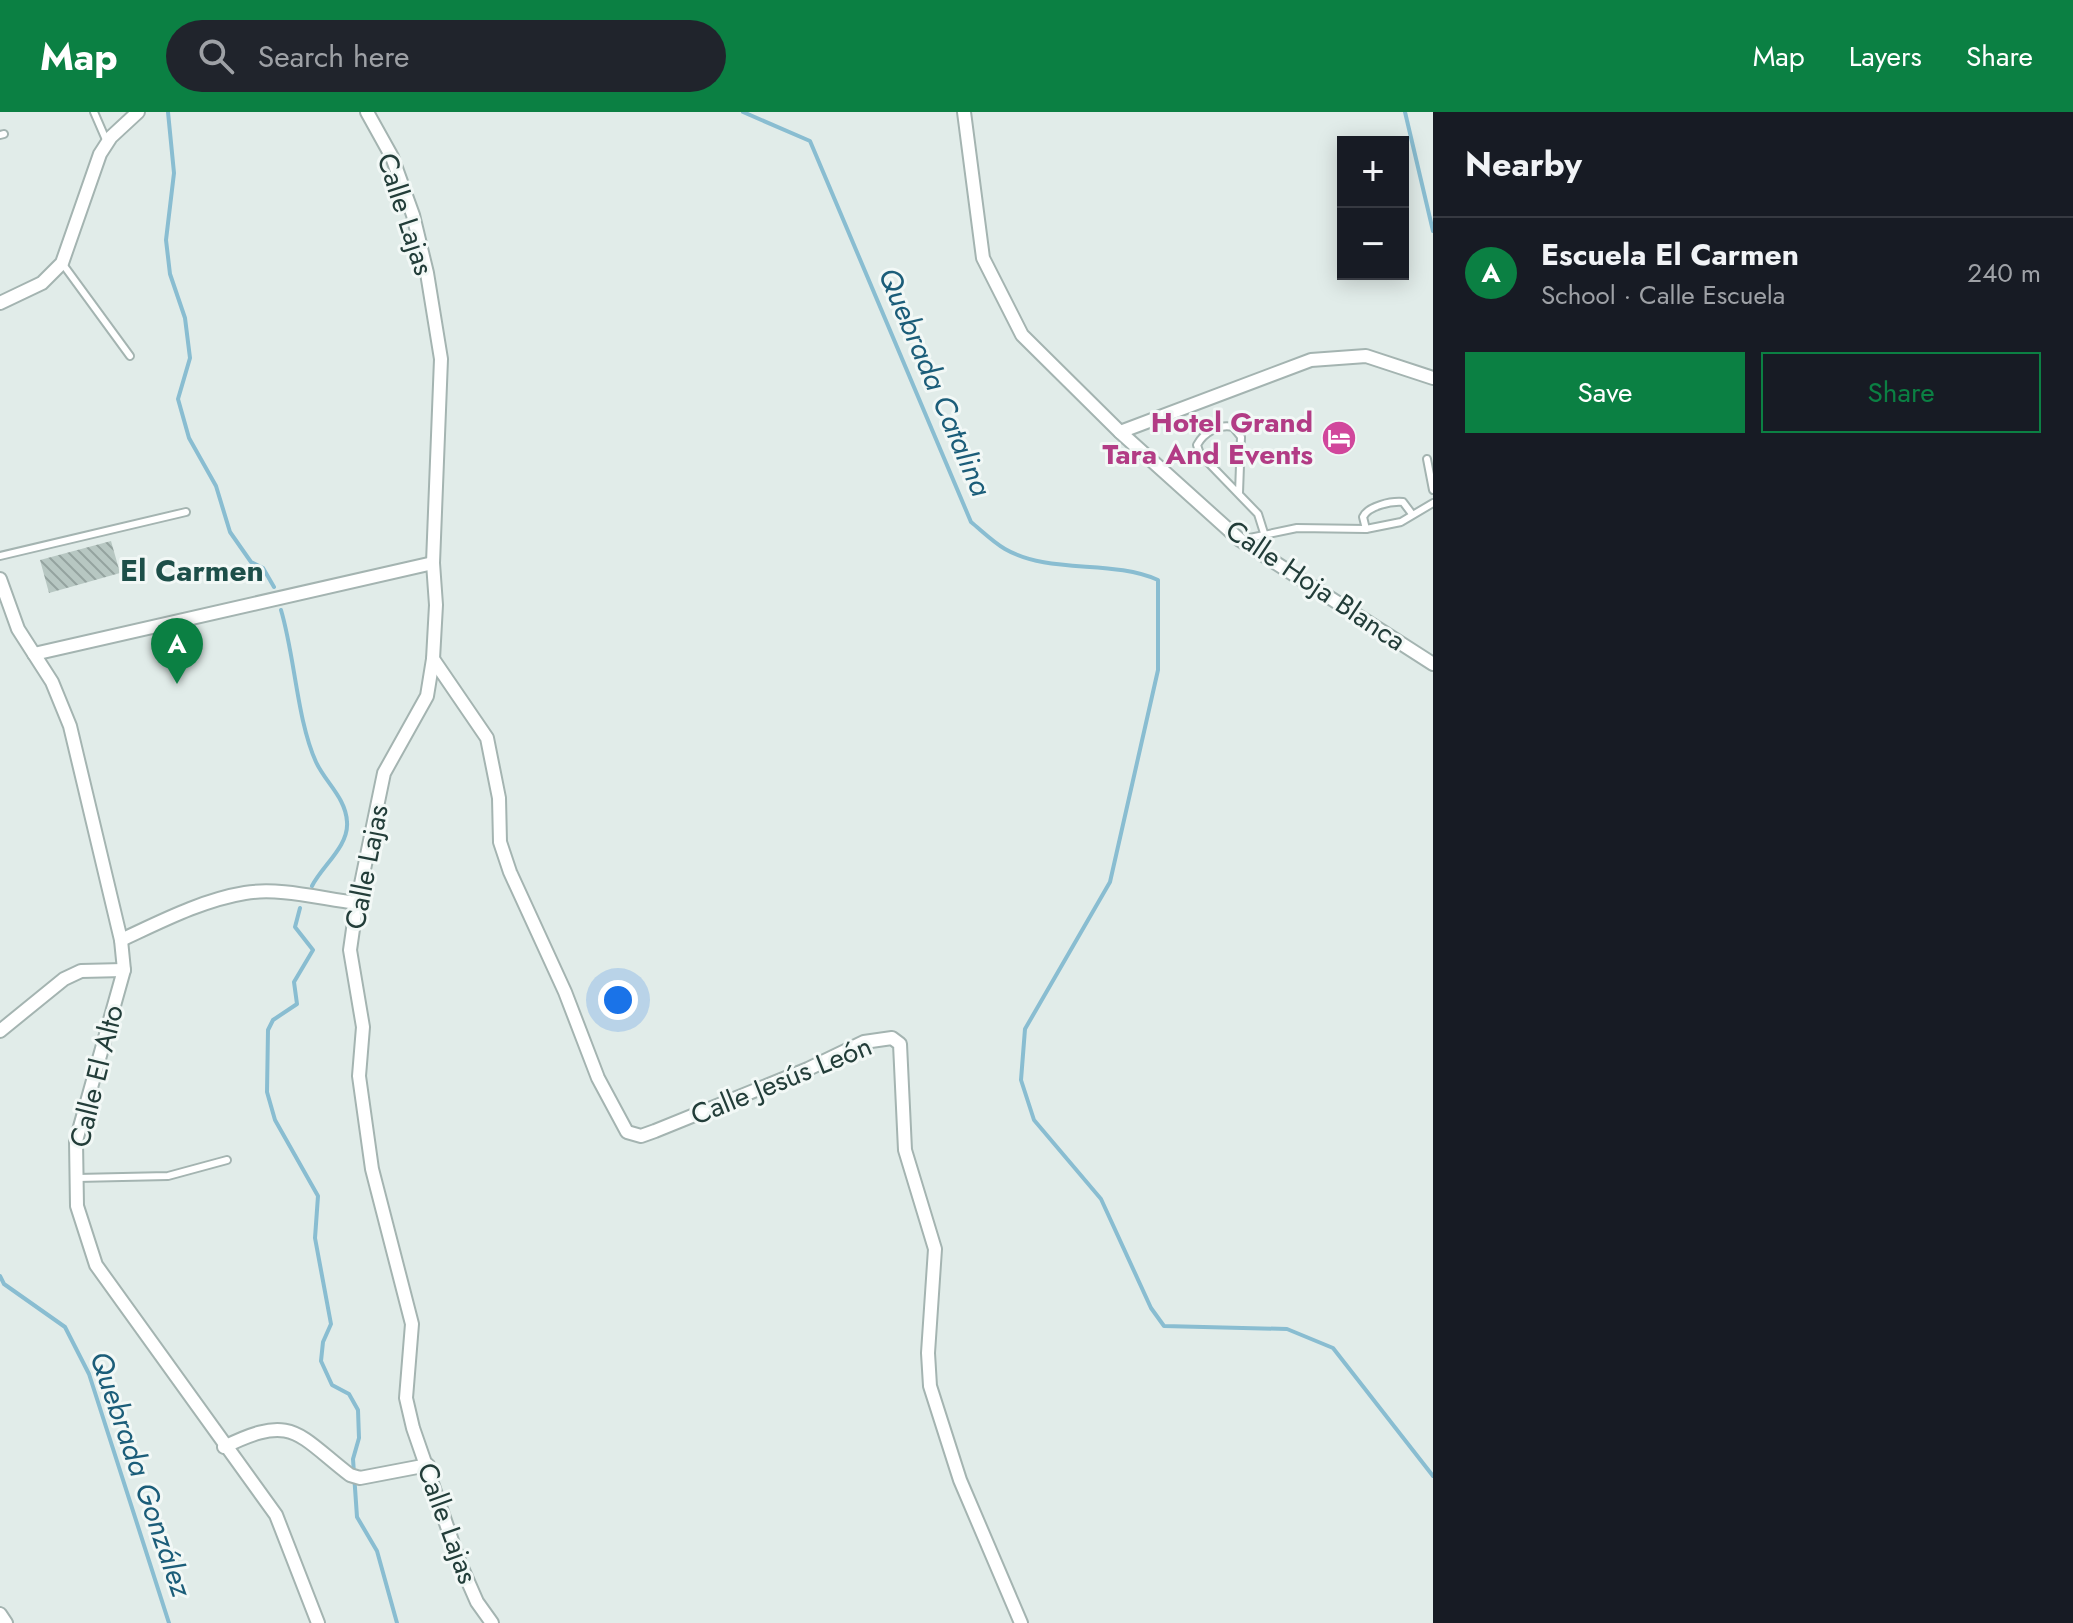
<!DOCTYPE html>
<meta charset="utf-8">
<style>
:root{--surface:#171b24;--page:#20242c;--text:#f1f3f6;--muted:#9ea1a6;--line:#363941;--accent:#0b8043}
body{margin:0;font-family:Jost,sans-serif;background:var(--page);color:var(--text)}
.controls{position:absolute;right:24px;top:24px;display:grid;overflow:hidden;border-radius:0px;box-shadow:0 4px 20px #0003}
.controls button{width:72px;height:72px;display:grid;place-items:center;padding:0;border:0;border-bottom:2px solid var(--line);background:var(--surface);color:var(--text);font:40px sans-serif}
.you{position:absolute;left:618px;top:888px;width:28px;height:28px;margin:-20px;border:6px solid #fff;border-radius:50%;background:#1a73e8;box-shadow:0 0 0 12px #1a73e833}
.badge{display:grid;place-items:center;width:52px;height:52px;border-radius:50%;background:var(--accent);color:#fff;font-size:26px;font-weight:700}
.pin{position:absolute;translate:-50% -66px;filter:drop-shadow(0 2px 4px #0008)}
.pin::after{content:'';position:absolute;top:42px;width:28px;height:24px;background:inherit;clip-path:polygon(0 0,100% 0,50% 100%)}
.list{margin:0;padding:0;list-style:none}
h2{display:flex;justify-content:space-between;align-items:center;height:104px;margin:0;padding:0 32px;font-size:34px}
h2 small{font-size:26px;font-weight:400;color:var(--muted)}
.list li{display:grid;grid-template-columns:52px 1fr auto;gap:24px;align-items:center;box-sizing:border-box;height:112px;padding:0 32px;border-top:2px solid var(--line)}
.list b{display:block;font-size:30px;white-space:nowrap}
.list p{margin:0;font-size:26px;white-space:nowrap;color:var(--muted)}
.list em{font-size:26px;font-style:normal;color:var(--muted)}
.actions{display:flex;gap:16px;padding:24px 32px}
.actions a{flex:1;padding:18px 0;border:2px solid var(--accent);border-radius:0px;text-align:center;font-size:28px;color:var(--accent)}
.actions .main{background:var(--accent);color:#fff}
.icon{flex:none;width:44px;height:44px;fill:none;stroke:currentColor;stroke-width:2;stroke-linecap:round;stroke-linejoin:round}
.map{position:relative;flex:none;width:1433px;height:1511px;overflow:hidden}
header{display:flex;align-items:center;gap:48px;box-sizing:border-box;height:112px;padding:0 40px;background:var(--accent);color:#fff}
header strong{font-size:38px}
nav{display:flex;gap:44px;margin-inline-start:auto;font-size:28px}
.search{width:560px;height:72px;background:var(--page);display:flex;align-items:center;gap:20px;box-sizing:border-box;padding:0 28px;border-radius:44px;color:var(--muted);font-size:30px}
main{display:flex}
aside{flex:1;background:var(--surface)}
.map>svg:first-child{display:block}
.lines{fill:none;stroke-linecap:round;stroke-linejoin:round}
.stream{stroke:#89bdd1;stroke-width:4}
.building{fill:url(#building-back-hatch)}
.service-casing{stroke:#a4b4b1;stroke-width:10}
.minor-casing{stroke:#a4b4b1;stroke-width:16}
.service{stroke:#fff;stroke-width:6}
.minor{stroke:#fff;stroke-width:12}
.labels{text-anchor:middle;stroke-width:6;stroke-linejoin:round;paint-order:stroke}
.street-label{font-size:28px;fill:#223d39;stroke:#f2f8f6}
.hotel-label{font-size:28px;font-weight:bold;fill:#b23c85;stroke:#f2f8f6;text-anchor:end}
.water-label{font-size:30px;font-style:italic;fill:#1b5d79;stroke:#f2f8f6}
.neighbourhood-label{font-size:30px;font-weight:bold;fill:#1d4f49;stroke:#f2f8f6}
</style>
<header>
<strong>Map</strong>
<div class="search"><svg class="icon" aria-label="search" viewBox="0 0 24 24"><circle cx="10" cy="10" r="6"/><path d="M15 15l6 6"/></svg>Search here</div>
<nav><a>Map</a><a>Layers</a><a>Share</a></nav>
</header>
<main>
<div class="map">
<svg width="1433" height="1511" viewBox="0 0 1433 1511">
<defs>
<pattern id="building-back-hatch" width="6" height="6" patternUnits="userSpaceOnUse" patternTransform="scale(2)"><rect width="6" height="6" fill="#b7c7c2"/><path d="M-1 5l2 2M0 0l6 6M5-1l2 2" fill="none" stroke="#94a39f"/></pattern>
</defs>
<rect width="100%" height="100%" fill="#e1ece9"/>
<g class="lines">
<g class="stream">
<path d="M168,0l6,61 -8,67 4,34 15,44 5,40 -12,41 11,39 27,48 14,46 21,30 12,6 11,19"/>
<path d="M743,0l67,29 161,381c11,9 22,20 34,27 45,26 106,10 153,31v90l-48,212 -85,147 -4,51 13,40 67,79 50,109 13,18 123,3 46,19 100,128"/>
<path d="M1405,0l28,119"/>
<path d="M281,498c14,47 16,110 35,152 9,20 30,36 31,60 2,24 -25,44 -35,64"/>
<path d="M300,796l-5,19 18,23 -19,32 3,22 -24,16 -5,10 -1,62 8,28 43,76 -3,42 16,86 -8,18 -2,19 11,24 17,9 9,16 1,28 -6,21 4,58 20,34 20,72"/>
<path d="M0,1164l4,8 61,43 24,47 80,249"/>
</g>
</g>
<path class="building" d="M111,429l9,32 -71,20 -9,-33z"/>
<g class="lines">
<g class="service-casing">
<g id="service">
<path d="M94,0l13,30"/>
<path d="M0,23l4,-1"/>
<path d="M62,151l68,93"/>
<path d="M1427,347l6,31"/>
<path d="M1239,381l2,-56 -8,-10c-14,-3 -29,5 -36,18l3,9 58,60 6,19"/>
<path d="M1366,417l-3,-12c5,-11 28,-16 40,-15l9,12"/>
<path d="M1240,428l57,-12 69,1 35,-7 32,-19"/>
<path d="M0,444l186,-44"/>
<path d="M77,1066l91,-2 59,-16"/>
</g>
</g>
<g class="minor-casing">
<g id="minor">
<path d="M367,0l25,45 21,58 14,58 14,86 -8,204 3,42 -3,54 -6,37 -43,77 -28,135 -6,42 13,77 -4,49 13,93 40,155 -6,74 7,30 46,133 18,41 15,21"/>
<path d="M964,0l19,146 39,77 98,97 120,108 193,124"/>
<path d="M0,191l42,-20 20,-20 38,-109 11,-17 27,-25"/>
<path d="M1120,320l191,-72 55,-4 67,22"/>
<path d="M0,467l18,50 34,53 18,44 51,214 3,30 -48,171 1,65 19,59 180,250 42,108"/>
<path d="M34,542l399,-91"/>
<path d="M433,547l54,79 12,60 1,44 10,30 55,120 33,86 29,54 14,4 14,-5 153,-62 56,-27 28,-4 8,6 5,106 30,99 -7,104 2,33 30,94 61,143"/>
<path d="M121,828c39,-18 81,-40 124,-47 35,-6 77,6 112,10"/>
<path d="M0,919l64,-52 17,-8 43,-1"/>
<path d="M224,1335c69,-34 73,-13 126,28l10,3 68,-13"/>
<path d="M0,1502l6,9"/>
</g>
</g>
<use href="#service" class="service"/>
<use href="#minor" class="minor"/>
</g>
<defs>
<g id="hotel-disc" transform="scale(1.8)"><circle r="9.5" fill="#d1479c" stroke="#f2f8f6"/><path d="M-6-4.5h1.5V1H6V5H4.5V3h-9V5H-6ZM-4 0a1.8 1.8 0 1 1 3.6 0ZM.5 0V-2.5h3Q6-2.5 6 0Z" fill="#fff"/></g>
</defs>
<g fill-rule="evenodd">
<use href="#hotel-disc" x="1339" y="326"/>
</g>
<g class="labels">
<g class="street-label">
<text transform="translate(406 102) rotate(72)" y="10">Calle Lajas</text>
<text transform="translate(1316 473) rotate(34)" y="10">Calle Hoja Blanca</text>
<text transform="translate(366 755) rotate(-79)" y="10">Calle Lajas</text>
<text transform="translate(96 964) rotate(-76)" y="10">Calle El Alto</text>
<text transform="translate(781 968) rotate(-22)" y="10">Calle Jesús León</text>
<text transform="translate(448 1411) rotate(70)" y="10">Calle Lajas</text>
</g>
<g class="hotel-label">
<text x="1313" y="320">Hotel Grand<tspan x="1313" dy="32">Tara And Events</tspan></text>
</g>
<g class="water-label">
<text transform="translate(935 270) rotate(67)" y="10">Quebrada Catalina</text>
<text transform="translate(141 1362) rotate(71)" y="10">Quebrada González</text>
</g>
<g class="neighbourhood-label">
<text x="192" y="469">El Carmen</text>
</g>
</g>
</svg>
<div class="controls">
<button>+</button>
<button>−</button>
</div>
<div class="you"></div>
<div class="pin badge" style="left:177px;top:572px">A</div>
</div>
<aside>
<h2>Nearby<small></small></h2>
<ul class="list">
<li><span class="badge">A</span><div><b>Escuela El Carmen</b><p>School · Calle Escuela</p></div><em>240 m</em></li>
</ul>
<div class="actions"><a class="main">Save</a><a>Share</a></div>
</aside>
</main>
